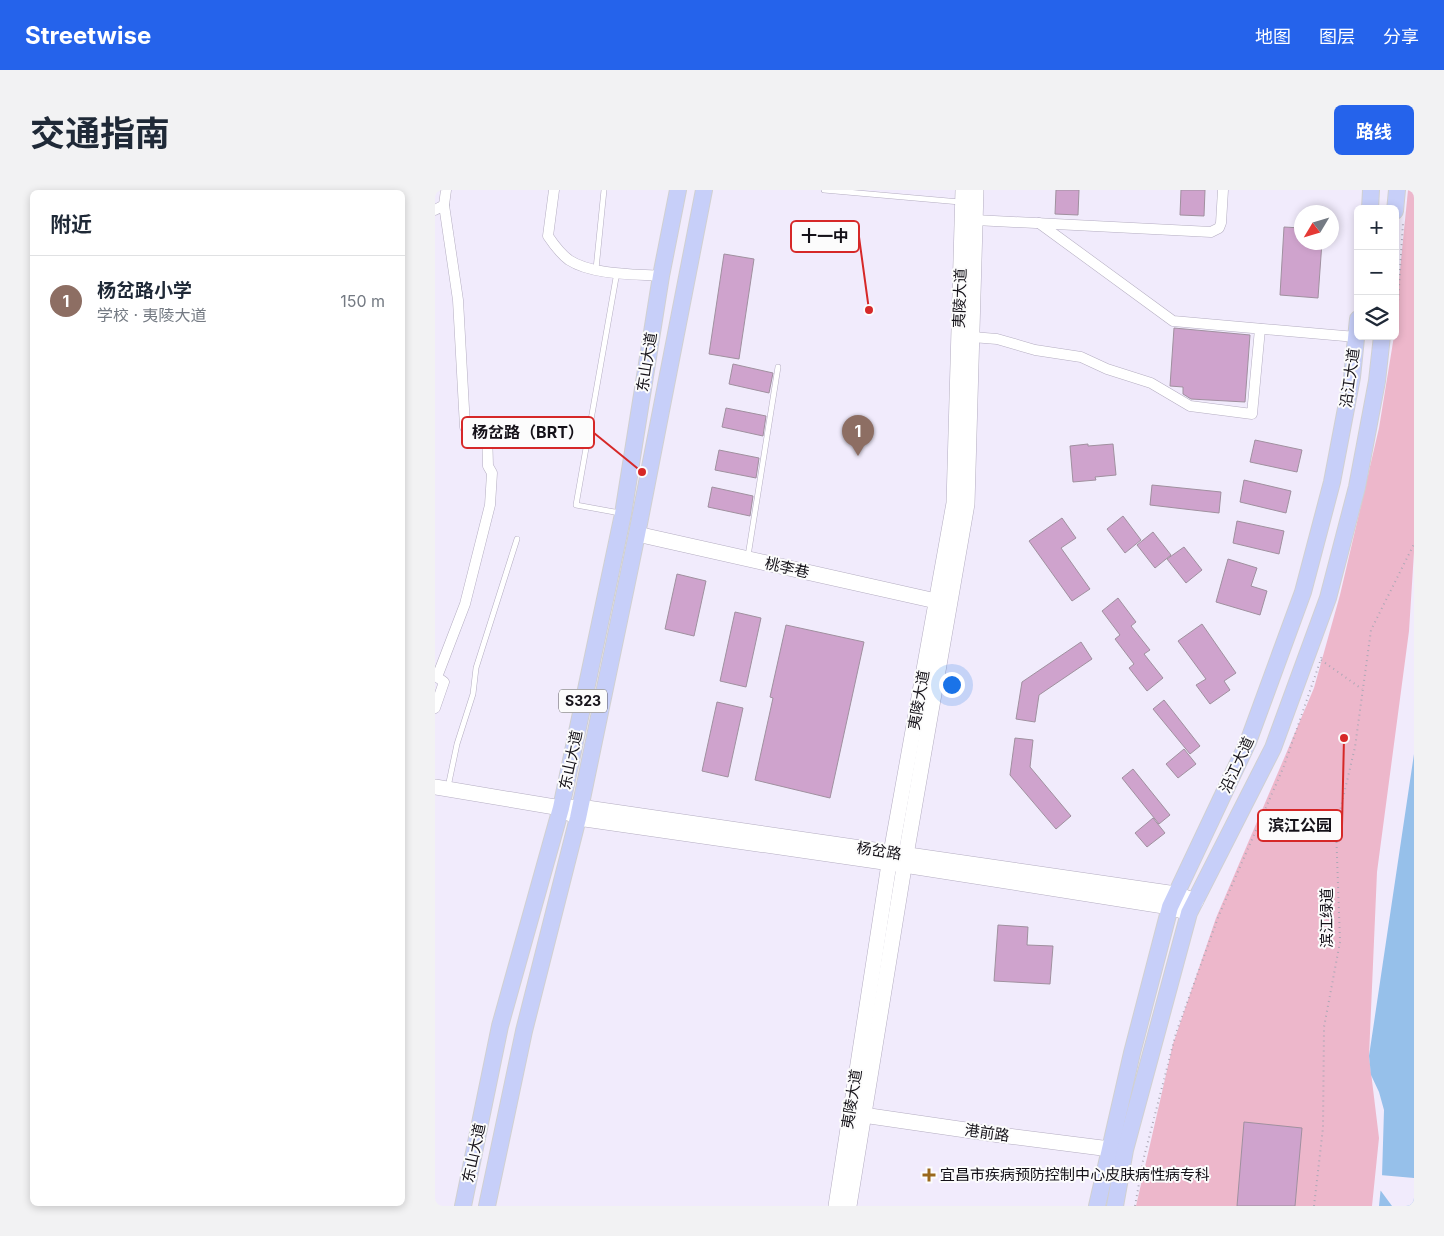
<!DOCTYPE html>
<html lang="zh">
<meta charset="utf-8">
<style>
:root{--surface:#fff;--page:#f2f2f3;--text:#1f2937;--muted:#747a83;--line:#e0e1e3;--accent:#2563eb}
body{margin:0;font-family:Inter,"Noto Sans SC",sans-serif;background:var(--page);color:var(--text)}
.controls{position:absolute;right:15px;top:15px;display:grid;overflow:hidden;border-radius:8px;box-shadow:0 2px 8px #0003}
.controls button{width:45px;height:45px;display:grid;place-items:center;padding:0;border:0;border-bottom:1px solid var(--line);background:var(--surface);color:var(--text);font:25px sans-serif}
.compass{position:absolute;left:859px;top:15px;width:45px;height:45px;border-radius:50%;background:var(--surface);box-shadow:0 2px 8px #0003;rotate:232deg}
.you{position:absolute;left:516px;top:494px;width:18px;height:18px;margin:-12px;border:4px solid #fff;border-radius:50%;background:#1a73e8;box-shadow:0 0 0 8px #1a73e833}
.badge{display:grid;place-items:center;width:32px;height:32px;border-radius:50%;background:var(--accent);color:#fff;font-size:16px;font-weight:700}
.pin{position:absolute;translate:-50% -41px;filter:drop-shadow(0 1px 2px #0008)}
.pin::after{content:'';position:absolute;top:26px;width:18px;height:15px;background:inherit;clip-path:polygon(0 0,100% 0,50% 100%)}
.list{margin:0;padding:0;list-style:none}
h2{display:flex;justify-content:space-between;align-items:center;height:65px;margin:0;padding:0 20px;font-size:21px}
h2 small{font-size:16px;font-weight:400;color:var(--muted)}
.list li{display:grid;grid-template-columns:32px 1fr auto;gap:15px;align-items:center;box-sizing:border-box;height:90px;padding:0 20px;border-top:1px solid var(--line)}
.list b{display:block;font-size:19px;white-space:nowrap}
.list p{margin:0;font-size:16px;white-space:nowrap;color:var(--muted)}
.list em{font-size:16px;font-style:normal;color:var(--muted)}
.icon{flex:none;width:28px;height:28px;fill:none;stroke:currentColor;stroke-width:2;stroke-linecap:round;stroke-linejoin:round}
.map{position:relative;flex:none;width:979px;height:1016px;overflow:hidden;border-radius:8px}
header{display:flex;align-items:center;gap:30px;box-sizing:border-box;height:70px;padding:0 25px;background:var(--accent);color:#fff}
header strong{font-size:24px}
nav{display:flex;gap:28px;margin-inline-start:auto;font-size:18px}
.intro{display:flex;align-items:center;justify-content:space-between;box-sizing:border-box;height:120px;padding:0 30px}
h1{margin:0;font-size:35px}
.button{padding:12px 22px;border-radius:8px;background:var(--accent);color:#fff;font-size:18px;font-weight:700}
main{display:flex;gap:30px;padding:0 30px}
aside{flex:1;background:var(--surface);border-radius:8px;box-shadow:0 2px 8px #0003}
.map>svg:first-child{display:block}
.green{fill:#edb7cb}
.water{fill:#96c0ea}
.pier{fill:#f1ebfc}
.building{fill:#cfa3cd;stroke:#a0909f}
.lines{fill:none;stroke-linecap:round;stroke-linejoin:round}
.lane-casing{stroke:#b4adc1;stroke-width:6}
.street-casing{stroke:#b4adc1;stroke-width:11}
.secondary-casing{stroke:#b4adc1;stroke-width:16}
.primary-casing{stroke:#d0d0d1;stroke-width:18}
.path{stroke:#ada8b6;stroke-width:2;stroke-dasharray:1 4;stroke-linecap:butt}
.lane{stroke:#fff;stroke-width:5}
.street{stroke:#fff;stroke-width:10}
.secondary{stroke:#fff;stroke-width:15}
.primary{stroke:#c7cff9;stroke-width:16}
.poi-dot{fill:#9a691c;stroke:#fcfcfc;stroke-width:2}
.labels{text-anchor:middle;stroke-width:4;stroke-linejoin:round;paint-order:stroke}
.shield{fill:#fcfcfc;stroke:#5a585d;stroke-width:1}
.shield-label{font-size:14px;font-weight:bold;fill:#151219}
.street-label{font-size:15px;fill:#151219;stroke:#fcfcfc}
.poi-label{font-size:15px;fill:#151219;stroke:#fcfcfc;text-anchor:start}
.leader{fill:none;stroke:#d62828;stroke-width:2}
.callout-dot{fill:#d62828;stroke:#fcfcfc;stroke-width:2}
.callout{fill:#fcfcfc;stroke:#d62828;stroke-width:2}
.callout-label{font-size:16px;text-anchor:middle;font-weight:bold;fill:#151219}
</style>
<header>
<strong>Streetwise</strong>
<nav><a>地图</a><a>图层</a><a>分享</a></nav>
</header>
<div class="intro"><h1>交通指南</h1><a class="button">路线</a></div>
<main>
<aside>
<h2>附近<small></small></h2>
<ul class="list">
<li><span class="badge" style="background:#8d6e63">1</span><div><b>杨岔路小学</b><p>学校 · 夷陵大道</p></div><em>150 m</em></li>
</ul>
</aside>
<div class="map">
<svg width="979" height="1016" viewBox="0 0 979 1016">
<rect width="100%" height="100%" fill="#f1ebfc"/>
<path class="green" d="M973,0h6v362l-5,79 -32,241 -8,184 10,82 -7,68h-236l37,-162 43,-126 98,-230 26,-93 39,-167 15,-92h1v-15z"/>
<path class="water" d="M979,564v452h-35l3,-30 2,-66 -5,-18 -8,-17 -2,-19z"/>
<path class="pier" d="M945,985l34,3v28h-22l-11,-15 -3,-1z"/>
<g class="building">
<path d="M621,0h23l-1,25 -23,-1z"/>
<path d="M746,0h24l-1,26 -24,-1z"/>
<path d="M849,37l17,1v14h21l-4,56 -38,-3z"/>
<path d="M289,64l30,5 -15,100 -30,-5z"/>
<path d="M739,138l76,7 -5,67 -54,-3 -8,-5v-7l-13,-1z"/>
<path d="M298,174l40,9 -4,20 -40,-9z"/>
<path d="M291,218l40,8 -3,20 -41,-9z"/>
<path d="M820,250l47,10 -5,22 -47,-10z"/>
<path d="M653,254v2l25,-2 3,31 -21,2 1,3 -23,2 -3,-36z"/>
<path d="M284,260l40,8 -3,20 -41,-8z"/>
<path d="M809,290l47,11 -5,22 -46,-11z"/>
<path d="M717,295l69,7 -2,21 -69,-8z"/>
<path d="M277,297l41,9 -3,20 -42,-9z"/>
<path d="M688,326l18,24 -16,13 -18,-24z"/>
<path d="M627,328l14,20 -15,10 29,41 -18,12 -43,-60z"/>
<path d="M802,331l47,10 -5,23 -46,-11z"/>
<path d="M718,342l18,23 -16,13 -18,-23z"/>
<path d="M749,357l18,23 -16,13 -19,-24z"/>
<path d="M793,369l29,9 -6,18 16,5 -7,24 -44,-13z"/>
<path d="M242,384l29,7 -12,55 -29,-7z"/>
<path d="M683,408l18,24 -5,4 19,24 -6,4 19,24 -16,13 -18,-23 5,-4 -19,-25 5,-4 -18,-24z"/>
<path d="M300,422l26,6 -15,69 -26,-6z"/>
<path d="M767,434l34,49 -12,8 6,9 -20,14 -14,-19 10,-6 -28,-38z"/>
<path d="M351,435l78,17 -34,156 -75,-18 18,-82 -3,-1z"/>
<path d="M646,452l11,17 -53,36 -4,27 -19,-3 6,-37z"/>
<path d="M729,510l36,46 -10,8 -37,-45z"/>
<path d="M282,512l26,6 -15,69 -26,-6z"/>
<path d="M580,548l18,2 -3,27 41,49 -15,13 -46,-54z"/>
<path d="M749,559l12,15 -18,14 -12,-14z"/>
<path d="M698,579l37,46 -11,9 -37,-46z"/>
<path d="M718,628l12,15 -18,14 -12,-14z"/>
<path d="M563,735l30,2 -1,18 26,1 -3,38 -56,-3z"/>
<path d="M809,932l58,6 -7,78h-58z"/>
</g>
<g class="lines">
<g class="lane-casing">
<g id="lane">
<path d="M389,0l136,12"/>
<path d="M161,79l8,-79"/>
<path d="M182,82l-41,233 44,8"/>
<path d="M313,366l30,-189"/>
<path d="M13,597l9,-43 16,-50 3,-26 41,-129"/>
</g>
</g>
<g class="street-casing">
<g id="street">
<path d="M119,0l-6,46c6,9 13,18 21,24 23,15 65,14 92,16"/>
<path d="M0,20l9,-5"/>
<path d="M540,30l236,12 8,-4 2,-5 2,-33"/>
<path d="M604,33l134,98 183,16"/>
<path d="M537,147l25,2 38,11 46,7 26,12 44,14 39,23 62,8 8,-85"/>
<path d="M0,518l9,-26 -7,-5 28,-73 25,-99 2,-32 -4,-7 -1,-35 -22,-4 -7,-127 -14,-95 2,-15"/>
</g>
</g>
<g class="secondary-casing">
<g id="secondary">
<path d="M202,344l299,67"/>
<path d="M0,597l126,21 19,-1 596,87 20,7"/>
<path d="M134,623l9,5 326,47 266,42 19,6"/>
<path d="M428,925l137,20 110,14"/>
<path d="M401,1016l53,-342 65,-361 9,-313"/>
<path d="M414,1016l57,-351 61,-351 9,-314"/>
</g>
</g>
<g class="primary-casing">
<g id="primary">
<path d="M935,19l1,-19"/>
<path d="M960,21l2,-21"/>
<path d="M28,1016l37,-180 61,-218 62,-294 38,-238 17,-86"/>
<path d="M52,1016l37,-175 54,-213 59,-284 67,-344"/>
<path d="M662,1016l35,-153 38,-146 78,-165 55,-150 29,-110 20,-105 6,-58"/>
<path d="M680,1016l10,-56 64,-237 84,-165 55,-150 29,-111 20,-106 5,-45"/>
</g>
</g>
<g class="path">
<path d="M961,145l7,-112"/>
<path d="M886,470l41,29"/>
<path d="M700,1016l8,-45 33,-128 43,-118 65,-149 38,-110"/>
<path d="M879,1016l9,-78 1,-101 16,-85 -4,-114 19,-81 16,-117 43,-86"/>
</g>
<use href="#lane" class="lane"/>
<use href="#street" class="street"/>
<use href="#secondary" class="secondary"/>
<use href="#primary" class="primary"/>
</g>
<path class="poi-dot" d="M491.5 977.5h5v5h5v5h-5v5h-5v-5h-5v-5h5z"/>
<g class="labels">
<rect class="shield" x="124" y="499.5" width="48" height="23" rx="4"/>
<g class="shield-label">
<text x="148" y="516">S323</text>
</g>
<g class="street-label">
<text transform="translate(525 108) rotate(-88)" y="5">夷陵大道</text>
<text transform="translate(212 172) rotate(-81)" y="5">东山大道</text>
<text transform="translate(915 188) rotate(-82)" y="5">沿江大道</text>
<text transform="translate(352 378) rotate(13)" y="5">桃李巷</text>
<text transform="translate(484 510) rotate(-80)" y="5">夷陵大道</text>
<text transform="translate(136 570) rotate(-78)" y="5">东山大道</text>
<text transform="translate(802 575) rotate(-65)" y="5">沿江大道</text>
<text transform="translate(444 661) rotate(9)" y="5">杨岔路</text>
<text transform="translate(892 728) rotate(-90)" y="5">滨江绿道</text>
<text transform="translate(417 909) rotate(-81)" y="5">夷陵大道</text>
<text transform="translate(552 943) rotate(8)" y="5">港前路</text>
<text transform="translate(39 963) rotate(-78)" y="5">东山大道</text>
</g>
<g class="poi-label">
<text x="505" y="990">宜昌市疾病预防控制中心皮肤病性病专科</text>
</g>
</g>
<path class="leader" d="M434 120L424 47M207 282L159 243M909 548L907 636"/>
<g class="callout-dot">
<circle cx="434" cy="120" r="5"/>
<circle cx="207" cy="282" r="5"/>
<circle cx="909" cy="548" r="5"/>
</g>
<g class="callout">
<rect x="356" y="31" width="68" height="31" rx="5"/>
<rect x="27" y="227" width="132" height="31" rx="5"/>
<rect x="823" y="620" width="84" height="31" rx="5"/>
</g>
<g class="callout-label">
<text x="390" y="52">十一中</text>
<text x="93" y="248">杨岔路（BRT）</text>
<text x="865" y="641">滨江公园</text>
</g>
</svg>
<div class="controls">
<button>+</button>
<button>−</button>
<button><svg class="icon" aria-label="layers" viewBox="0 0 24 24"><path d="M12 4l9 5-9 5-9-5zM3 14l9 5 9-5"/></svg></button>
</div>
<svg class="compass" viewBox="-18 -18 36 36"><path d="M0-13l5 13h-10z" fill="#e53935"/><path d="M0 13l5-13h-10z" fill="#747a83"/></svg>
<div class="you"></div>
<div class="pin badge" style="left:423px;top:266px;background:#8d6e63">1</div>
</div>
</main>
